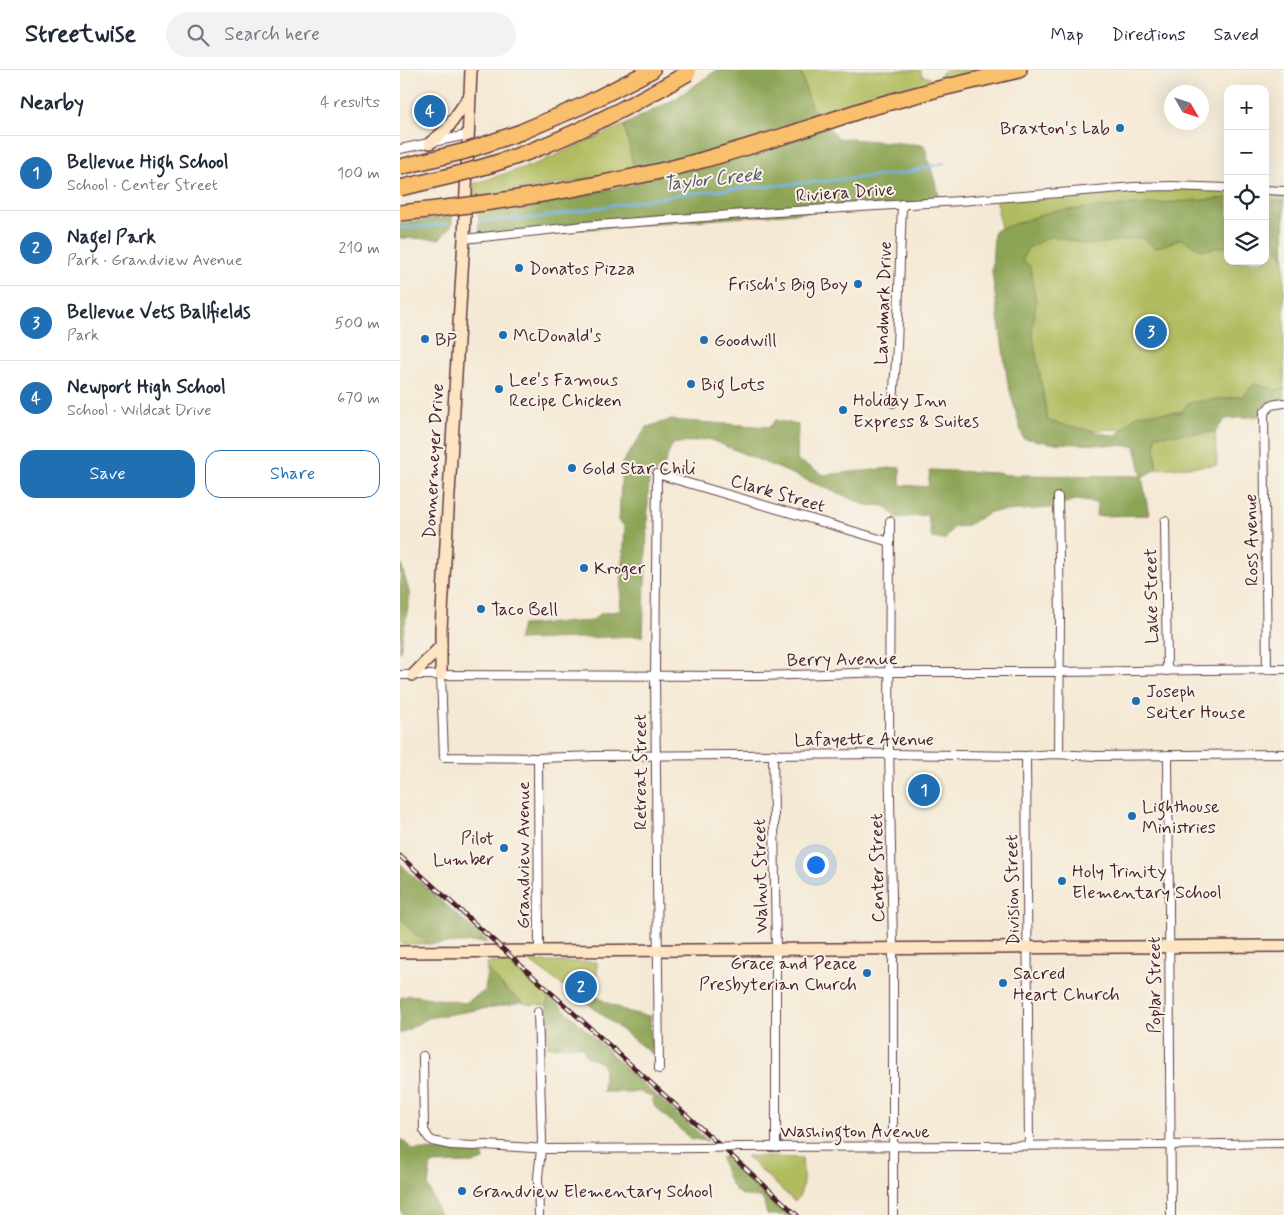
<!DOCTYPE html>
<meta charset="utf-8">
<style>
:root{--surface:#fff;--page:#f2f2f3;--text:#1f2937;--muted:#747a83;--line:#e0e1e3;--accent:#1f6fb2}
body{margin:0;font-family:Mynerve,sans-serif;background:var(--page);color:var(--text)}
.controls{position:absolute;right:15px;top:15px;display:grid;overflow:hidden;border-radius:10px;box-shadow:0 5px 20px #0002}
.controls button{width:45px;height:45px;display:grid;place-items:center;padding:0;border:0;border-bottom:1px solid var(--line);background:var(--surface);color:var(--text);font:25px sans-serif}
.compass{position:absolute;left:764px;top:15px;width:45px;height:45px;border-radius:50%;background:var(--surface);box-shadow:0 5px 20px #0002;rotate:129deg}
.you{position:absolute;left:415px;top:794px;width:18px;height:18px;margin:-12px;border:4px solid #fff;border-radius:50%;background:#1a73e8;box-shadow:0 0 0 8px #1a73e833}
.badge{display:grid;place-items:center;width:32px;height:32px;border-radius:50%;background:var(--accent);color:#fff;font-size:16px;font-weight:700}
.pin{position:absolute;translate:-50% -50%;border:2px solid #fff;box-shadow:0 1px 5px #0006}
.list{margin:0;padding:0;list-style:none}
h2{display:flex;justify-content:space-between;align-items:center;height:65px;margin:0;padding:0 20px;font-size:21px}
h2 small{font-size:16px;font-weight:400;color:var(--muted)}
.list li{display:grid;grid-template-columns:32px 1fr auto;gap:15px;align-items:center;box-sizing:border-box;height:75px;padding:0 20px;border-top:1px solid var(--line)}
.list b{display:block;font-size:19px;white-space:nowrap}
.list p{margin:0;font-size:16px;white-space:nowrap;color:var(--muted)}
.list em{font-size:16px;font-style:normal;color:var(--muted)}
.actions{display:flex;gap:10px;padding:15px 20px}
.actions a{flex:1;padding:11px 0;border:1px solid var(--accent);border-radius:15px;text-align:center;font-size:18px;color:var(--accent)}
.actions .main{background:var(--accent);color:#fff}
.icon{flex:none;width:28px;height:28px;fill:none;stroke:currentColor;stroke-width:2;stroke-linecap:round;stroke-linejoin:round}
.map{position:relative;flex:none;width:884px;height:1145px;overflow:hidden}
header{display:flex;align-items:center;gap:30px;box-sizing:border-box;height:70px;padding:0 25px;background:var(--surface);border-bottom:1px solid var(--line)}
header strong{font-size:24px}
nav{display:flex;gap:28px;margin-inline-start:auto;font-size:18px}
.search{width:350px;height:45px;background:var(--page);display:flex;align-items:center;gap:12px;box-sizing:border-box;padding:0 18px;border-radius:28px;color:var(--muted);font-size:19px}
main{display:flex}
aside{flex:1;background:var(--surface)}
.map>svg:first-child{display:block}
.green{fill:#b0bc5e;stroke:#7d6e44}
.forest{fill:#8ca455;stroke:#6b6240}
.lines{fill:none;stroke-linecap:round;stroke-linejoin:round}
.stream{stroke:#6eb3e4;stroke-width:2.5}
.street-casing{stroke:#643d44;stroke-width:10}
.secondary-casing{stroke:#643d44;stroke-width:14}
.highway-casing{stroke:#643d44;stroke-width:18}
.street{stroke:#fff;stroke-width:8}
.secondary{stroke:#fde5c4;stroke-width:11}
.highway{stroke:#f9bf6c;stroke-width:15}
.rail-casing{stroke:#4a1f2b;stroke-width:4.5}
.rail{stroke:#f7f3e8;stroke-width:2.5;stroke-dasharray:8;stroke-linecap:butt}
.street-bridge-casing{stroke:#643d44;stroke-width:10;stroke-linecap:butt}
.highway-bridge-casing{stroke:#643d44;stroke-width:18;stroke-linecap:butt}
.street-bridge{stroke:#fff;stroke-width:8}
.highway-bridge{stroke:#f9bf6c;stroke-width:15}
.poi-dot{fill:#1f6fb2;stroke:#f7f3e8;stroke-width:2}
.labels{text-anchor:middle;stroke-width:4;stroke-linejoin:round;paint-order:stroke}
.poi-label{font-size:18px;fill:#4a1f2b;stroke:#f7f3e8;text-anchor:start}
.street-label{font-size:18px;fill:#4a1f2b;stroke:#f7f3e8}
.water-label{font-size:19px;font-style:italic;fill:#57536c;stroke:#f7f3e8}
</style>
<header>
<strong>Streetwise</strong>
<div class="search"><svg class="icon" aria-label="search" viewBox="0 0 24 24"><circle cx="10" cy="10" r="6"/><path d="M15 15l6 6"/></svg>Search here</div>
<nav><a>Map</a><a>Directions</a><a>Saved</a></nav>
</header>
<main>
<aside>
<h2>Nearby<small>4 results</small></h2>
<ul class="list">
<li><span class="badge">1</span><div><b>Bellevue High School</b><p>School · Center Street</p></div><em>100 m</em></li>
<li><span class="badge">2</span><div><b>Nagel Park</b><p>Park · Grandview Avenue</p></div><em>210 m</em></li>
<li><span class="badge">3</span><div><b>Bellevue Vets Ballfields</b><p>Park</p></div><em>500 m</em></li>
<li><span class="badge">4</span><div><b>Newport High School</b><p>School · Wildcat Drive</p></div><em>670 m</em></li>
</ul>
<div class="actions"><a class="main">Save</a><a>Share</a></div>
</aside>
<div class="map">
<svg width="884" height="1145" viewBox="0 0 884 1145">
<rect width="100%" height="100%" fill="#f7f3e8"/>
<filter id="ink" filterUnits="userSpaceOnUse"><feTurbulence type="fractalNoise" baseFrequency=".02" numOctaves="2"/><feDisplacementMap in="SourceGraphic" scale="10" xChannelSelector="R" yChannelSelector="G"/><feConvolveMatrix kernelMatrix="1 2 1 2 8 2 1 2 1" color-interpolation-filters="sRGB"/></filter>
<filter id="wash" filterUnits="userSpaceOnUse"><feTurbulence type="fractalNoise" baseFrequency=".0096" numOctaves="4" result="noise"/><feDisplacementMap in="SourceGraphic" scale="20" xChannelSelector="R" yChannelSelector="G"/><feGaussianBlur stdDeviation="1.12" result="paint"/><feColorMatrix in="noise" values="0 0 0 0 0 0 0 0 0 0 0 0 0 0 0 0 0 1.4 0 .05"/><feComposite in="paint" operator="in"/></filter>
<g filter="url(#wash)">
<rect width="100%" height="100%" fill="#f4e9d4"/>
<g class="green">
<path d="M400,0h121v5l14,5 10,-10h52l-176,48 -10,-11z"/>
<path d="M224,55l11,46 -161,28 -1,-15 65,-21z"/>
<path d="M828,118v73h37v-71l19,1v212l-18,7 -114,18 -119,4 -37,-234 44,-4z"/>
<path d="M815,362l2,33 -61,4 -1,-34z"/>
<path d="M0,846c7,12 17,19 29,28h-29z"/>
<path d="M126,889h8l7,3h56v35l-6,9z"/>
<path d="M111,892l38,33 -2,11c-8,-3 -15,0 -23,-3 -15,-8 -26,-22 -37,-35v-5z"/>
<path d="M346,1086l56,2c1,16 4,31 -7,44z"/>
</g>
<g class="forest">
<path d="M317,0h83l11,37 27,31 86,7 17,57 -461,35 -2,-26 160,-27 -14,-59 51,-26z"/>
<path d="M828,128v48l-25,4 -22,-11 -26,9 -13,-11 -54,8 -37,-9 -23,12 -6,12 8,6 6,36 -4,29 16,90 67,15 23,-22 44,-2 6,-9 54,-7 12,-12 23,6 7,-2v12l-18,2 -6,14 -35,3 -10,13 -60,3 1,34 -14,8 7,38 -53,1 1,-13 -22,-3 -25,8 -60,4 -24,14 -13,1 -8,13 -13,-2 -5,-23 -30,3 -12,-12 -19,-1 -157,-66 -37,5 -8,22 -15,11 -6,159 -125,4 4,-15 70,-4 9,-8 19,-2 5,-84 -6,-6 3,-58 25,-36 23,-7 100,7 5,-7 23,5 -1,35 27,15 76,-8v18l28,2 2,-17 66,3 12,2 134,1 -7,-30 -84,-3 -28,-5 -15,-54 -9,-61 -7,-51 2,-41 59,-20z"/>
<path d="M865,130l18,1 1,1v56l-14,-20 -5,1z"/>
<path d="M52,146v9l-12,14 -40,-1v-15z"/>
<path d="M0,491l10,34 -10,57z"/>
<path d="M0,793l10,10 78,69 -59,2 -15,-11 -9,-9 -5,-8z"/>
<path d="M87,898l19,22 17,12 -95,16 -28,16v-36l10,-3 55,8 20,-12z"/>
<path d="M149,925l47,44 39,38 73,64 -17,-2 -37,-33 -2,-10 -12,-4h-37l1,-25 -3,-4 -15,-7 -4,-10 -34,1 -1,-40z"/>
<path d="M197,927c17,10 34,17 53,19l2,38 -61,-48z"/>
<path d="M0,1068l13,12 59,1 8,2 3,2 1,5 -10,3 -43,1 -3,22 12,29h-36l-4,-6z"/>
<path d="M327,1086l63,59h-23l-3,-13 -3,-5c-6,0 -15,0 -21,-3 -10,-5 -16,-27 -19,-36z"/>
</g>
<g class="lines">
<g class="stream">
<path d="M82,151l53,-3 147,-24 219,-20 43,-11"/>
<path d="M0,158l48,-4"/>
</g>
</g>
</g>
<g filter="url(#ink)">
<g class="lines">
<g class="street-casing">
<g id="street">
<path d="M0,79l67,-14"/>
<path d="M865,120l19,1"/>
<path d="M64,169l120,-13 160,-12 216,-13 174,-14 37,-1 57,2"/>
<path d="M493,333l4,-57 5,-142"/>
<path d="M658,427l2,122 -1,135"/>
<path d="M490,451l-1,227 4,200v267"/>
<path d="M765,451l2,150"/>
<path d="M867,600l-3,-257 7,-8 13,-2"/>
<path d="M0,605l359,1 131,-4h170l224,-3"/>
<path d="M41,605l3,82 94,1 58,-2 293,-2 137,2 28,-2 42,2 188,-2"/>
<path d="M373,684l3,195v197"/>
<path d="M768,685l3,460"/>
<path d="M626,686l3,389"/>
<path d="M138,688l1,194"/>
<path d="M138,942l4,129 -4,36 1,38"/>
<path d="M23,986l1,74 4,7 4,4 19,4 23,1 11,-1 62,4 158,-1"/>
<path d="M259,999l-4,-394 2,-201 233,68"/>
<path d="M340,1077l430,-2 114,-2"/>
</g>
</g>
<g class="secondary-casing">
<g id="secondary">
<path d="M30,73l17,-14 22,-32"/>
<path d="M13,605l28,-29"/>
<path d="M41,605v-46l23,-390 7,-169"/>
<path d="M0,882l884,-6"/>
</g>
</g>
<g class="highway-casing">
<g id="highway">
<path d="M121,62l63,-27 68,-35"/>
<path d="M387,65l81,-27 70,-19 81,-19"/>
</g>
</g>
<use href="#street" class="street"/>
<use href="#secondary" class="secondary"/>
<use href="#highway" class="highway"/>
<g class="rail-casing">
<path id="rail" d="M0,786l397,359"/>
</g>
<use href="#rail" class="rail"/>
<g class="street-bridge-casing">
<path id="street-bridge" d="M305,1078l35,-1"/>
</g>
<g class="highway-bridge-casing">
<g id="highway-bridge">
<path d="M0,97l66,-16 55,-19"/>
<path d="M0,118c43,-10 86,-20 128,-36 56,-21 108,-49 160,-79"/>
<path d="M0,143c79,-8 159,-20 237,-37 50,-10 100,-26 150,-41"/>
</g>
</g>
<use href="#street-bridge" class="street-bridge"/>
<use href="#highway-bridge" class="highway-bridge"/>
</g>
</g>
<g class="poi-dot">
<circle cx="720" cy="58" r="5"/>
<circle cx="119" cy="198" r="5"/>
<circle cx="458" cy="214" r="5"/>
<circle cx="103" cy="265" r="5"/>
<circle cx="25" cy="269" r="5"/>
<circle cx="304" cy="270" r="5"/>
<circle cx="291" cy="314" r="5"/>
<circle cx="99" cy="319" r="5"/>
<circle cx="443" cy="340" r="5"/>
<circle cx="172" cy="398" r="5"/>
<circle cx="184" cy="498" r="5"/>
<circle cx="81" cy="539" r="5"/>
<circle cx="736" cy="631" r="5"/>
<circle cx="732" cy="746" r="5"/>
<circle cx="104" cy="778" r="5"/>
<circle cx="662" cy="811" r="5"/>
<circle cx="467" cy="903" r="5"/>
<circle cx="603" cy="913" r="5"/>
<circle cx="62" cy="1121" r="5"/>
</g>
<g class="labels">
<g class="poi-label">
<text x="710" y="64" text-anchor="end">Braxton's Lab</text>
<text x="129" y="204">Donatos Pizza</text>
<text x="448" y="220" text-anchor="end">Frisch's Big Boy</text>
<text x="113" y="271">McDonald's</text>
<text x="35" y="275">BP</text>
<text x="314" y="276">Goodwill</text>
<text x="109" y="315">Lee's Famous<tspan x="109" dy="21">Recipe Chicken</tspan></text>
<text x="301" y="320">Big Lots</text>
<text x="453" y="336">Holiday Inn<tspan x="453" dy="21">Express &amp; Suites</tspan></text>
<text x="182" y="404">Gold Star Chili</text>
<text x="194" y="504">Kroger</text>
<text x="91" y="545">Taco Bell</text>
<text x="746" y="627">Joseph<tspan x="746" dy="21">Seiter House</tspan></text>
<text x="742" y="742">Lighthouse<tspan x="742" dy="21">Ministries</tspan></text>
<text x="94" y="774" text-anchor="end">Pilot<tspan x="94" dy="21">Lumber</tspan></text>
<text x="672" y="807">Holy Trinity<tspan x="672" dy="21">Elementary School</tspan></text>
<text x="457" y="899" text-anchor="end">Grace and Peace<tspan x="457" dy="21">Presbyterian Church</tspan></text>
<text x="613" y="909">Sacred<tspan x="613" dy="21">Heart Church</tspan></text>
<text x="72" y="1127">Grandview Elementary School</text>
</g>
<g class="street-label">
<text transform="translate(445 122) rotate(-4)" y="6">Riviera Drive</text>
<text transform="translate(483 233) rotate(-88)" y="6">Landmark Drive</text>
<text transform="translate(33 391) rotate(-87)" y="6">Donnermeyer Drive</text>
<text transform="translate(378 423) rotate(16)" y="6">Clark Street</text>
<text transform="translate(851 470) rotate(-91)" y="6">Ross Avenue</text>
<text transform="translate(751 526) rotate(-91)" y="6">Lake Street</text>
<text transform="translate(442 589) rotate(-1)" y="6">Berry Avenue</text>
<text x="464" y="675">Lafayette Avenue</text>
<text transform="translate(240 702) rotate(-90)" y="6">Retreat Street</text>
<text transform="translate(123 785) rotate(-90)" y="6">Grandview Avenue</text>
<text transform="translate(477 798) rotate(-91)" y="6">Center Street</text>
<text transform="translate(360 806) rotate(-91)" y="6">Walnut Street</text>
<text transform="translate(612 820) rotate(-91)" y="6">Division Street</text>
<text transform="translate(754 915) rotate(-90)" y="6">Poplar Street</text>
<text x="455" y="1067">Washington Avenue</text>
</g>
<g class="water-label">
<text transform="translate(312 108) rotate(-6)" y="7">Taylor Creek</text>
</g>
</g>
</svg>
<div class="controls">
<button>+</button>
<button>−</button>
<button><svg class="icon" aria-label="locate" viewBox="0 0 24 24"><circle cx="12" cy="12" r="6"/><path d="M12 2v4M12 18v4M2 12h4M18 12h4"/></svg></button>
<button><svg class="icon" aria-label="layers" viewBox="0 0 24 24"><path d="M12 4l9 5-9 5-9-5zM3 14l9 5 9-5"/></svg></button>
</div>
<svg class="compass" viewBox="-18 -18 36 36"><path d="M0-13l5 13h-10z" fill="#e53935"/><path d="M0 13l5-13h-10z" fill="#747a83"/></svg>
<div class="you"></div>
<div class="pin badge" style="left:524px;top:720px">1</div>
<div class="pin badge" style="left:181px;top:917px">2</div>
<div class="pin badge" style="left:751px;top:262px">3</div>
<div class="pin badge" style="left:30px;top:41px">4</div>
</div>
</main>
